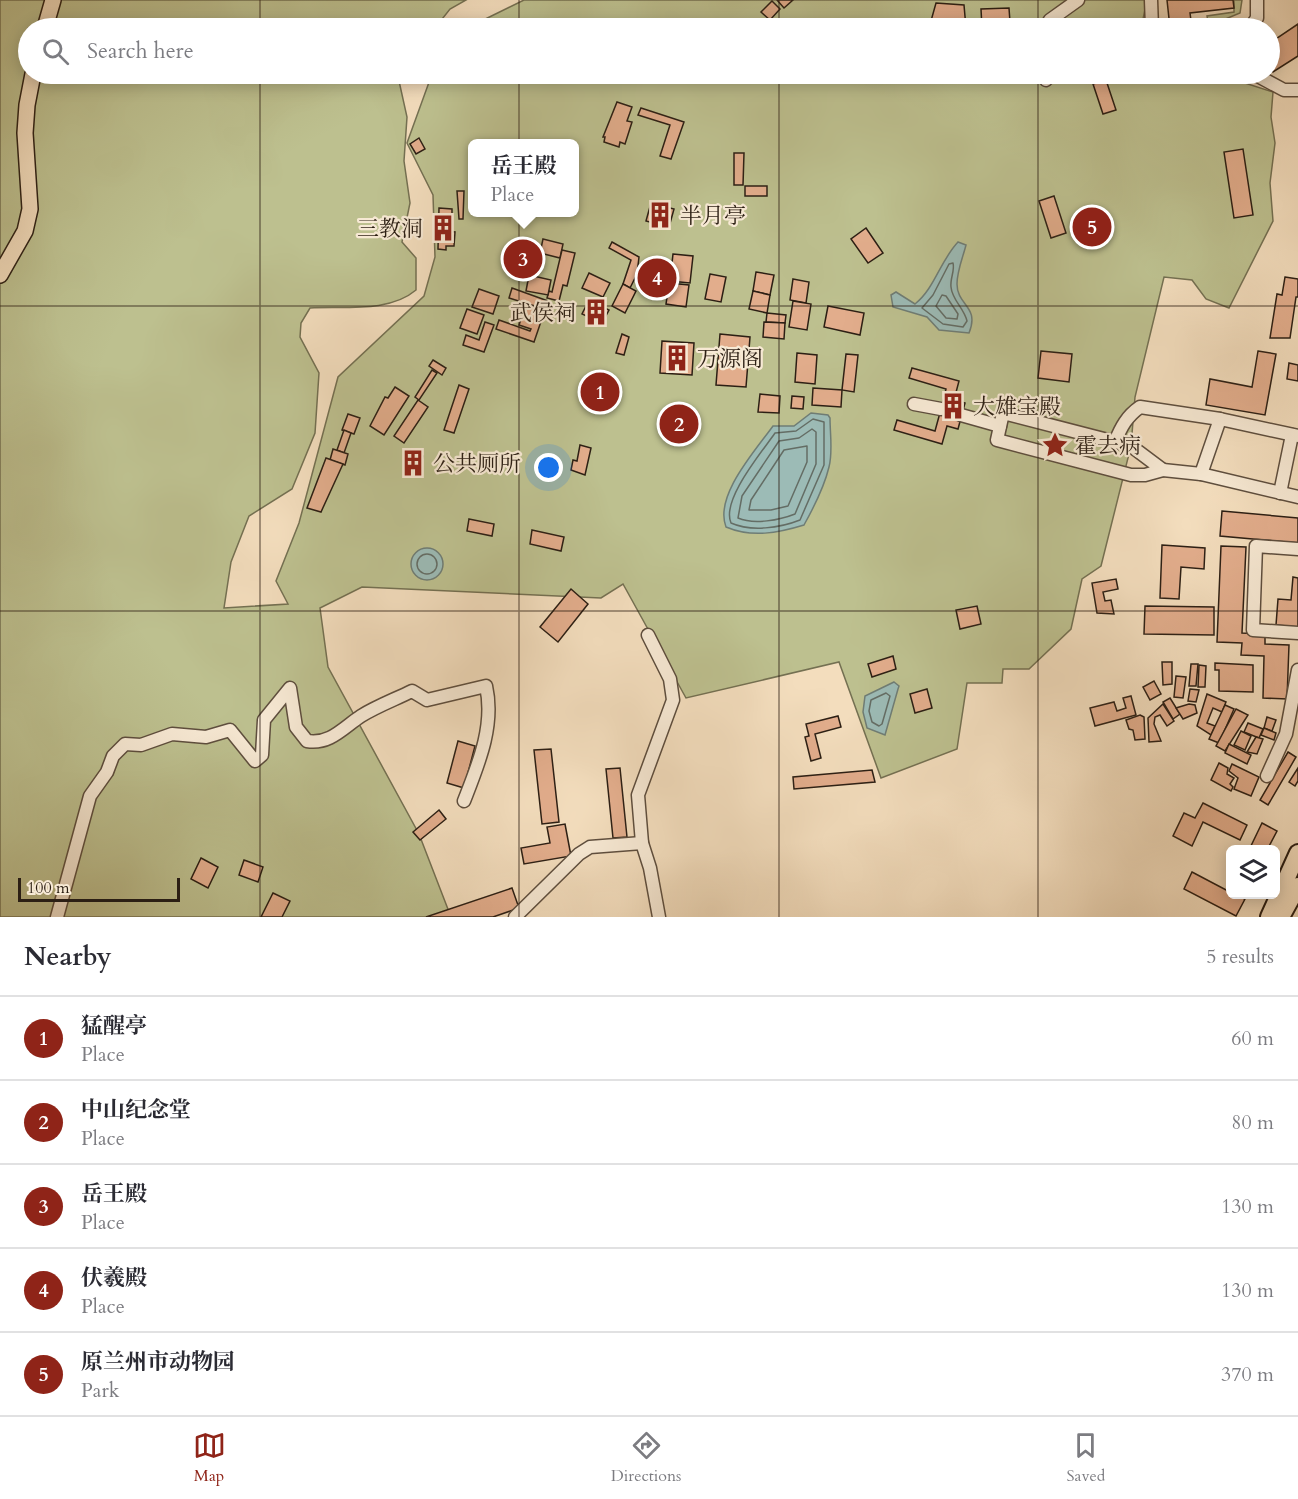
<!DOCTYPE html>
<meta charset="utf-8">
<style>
:root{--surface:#fff;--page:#f7f7f7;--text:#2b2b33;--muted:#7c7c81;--line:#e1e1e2;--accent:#8f2418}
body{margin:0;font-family:Cardo,"Noto Serif SC",serif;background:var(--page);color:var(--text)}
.controls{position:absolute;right:18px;bottom:18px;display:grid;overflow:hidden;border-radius:9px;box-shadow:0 3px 15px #0003}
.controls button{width:54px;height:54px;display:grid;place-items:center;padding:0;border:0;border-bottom:2px solid var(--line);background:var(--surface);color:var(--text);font:30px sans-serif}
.scale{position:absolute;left:18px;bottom:15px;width:162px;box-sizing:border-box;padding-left:6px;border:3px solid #2c1f14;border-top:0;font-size:16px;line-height:21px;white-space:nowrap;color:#2c1f14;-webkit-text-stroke:4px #f7e9d4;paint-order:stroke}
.you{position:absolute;left:549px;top:468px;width:21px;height:21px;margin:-15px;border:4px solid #fff;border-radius:50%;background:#1a73e8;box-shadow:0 0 0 9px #1a73e833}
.badge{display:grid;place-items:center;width:39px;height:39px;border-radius:50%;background:var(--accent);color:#fff;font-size:20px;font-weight:700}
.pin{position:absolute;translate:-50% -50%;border:3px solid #fff;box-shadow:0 2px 6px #0006}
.popup{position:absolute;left:468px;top:139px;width:111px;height:78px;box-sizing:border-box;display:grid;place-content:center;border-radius:9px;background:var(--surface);filter:drop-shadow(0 2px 4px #0005);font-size:20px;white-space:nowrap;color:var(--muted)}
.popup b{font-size:22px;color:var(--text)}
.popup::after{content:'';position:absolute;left:50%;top:100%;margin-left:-12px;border:12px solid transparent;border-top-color:var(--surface)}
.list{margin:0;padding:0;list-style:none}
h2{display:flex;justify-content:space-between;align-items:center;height:78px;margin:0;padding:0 24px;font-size:26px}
h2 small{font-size:20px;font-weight:400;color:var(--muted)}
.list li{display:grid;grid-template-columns:39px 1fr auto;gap:18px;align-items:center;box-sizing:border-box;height:84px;padding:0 24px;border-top:2px solid var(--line)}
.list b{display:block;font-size:22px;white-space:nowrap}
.list p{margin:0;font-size:20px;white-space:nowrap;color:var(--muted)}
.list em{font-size:20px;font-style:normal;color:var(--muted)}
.icon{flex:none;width:33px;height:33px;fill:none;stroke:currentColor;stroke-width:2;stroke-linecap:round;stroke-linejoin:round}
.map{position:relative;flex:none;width:1298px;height:917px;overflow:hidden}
.search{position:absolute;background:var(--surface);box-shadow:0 3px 15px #0003;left:18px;right:18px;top:18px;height:66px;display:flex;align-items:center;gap:15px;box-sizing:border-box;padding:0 21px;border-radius:33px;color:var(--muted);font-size:22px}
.sheet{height:498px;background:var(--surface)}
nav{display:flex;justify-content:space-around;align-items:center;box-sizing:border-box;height:84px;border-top:2px solid var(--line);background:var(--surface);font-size:16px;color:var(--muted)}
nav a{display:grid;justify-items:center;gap:3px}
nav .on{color:var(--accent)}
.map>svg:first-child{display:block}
.green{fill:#bdc08f;stroke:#747052;stroke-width:1.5;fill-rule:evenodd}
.water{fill:#9cbbb6;stroke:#6f7d75;stroke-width:1.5}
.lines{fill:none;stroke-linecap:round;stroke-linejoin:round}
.shore{stroke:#646d65;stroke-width:1.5}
.building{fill:#e2ad8c;stroke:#2c1f14;stroke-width:1.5}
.minor-tunnel{stroke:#cbb79b;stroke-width:12;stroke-dasharray:12 6;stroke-linecap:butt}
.minor-casing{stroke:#5e4e3e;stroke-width:15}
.major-casing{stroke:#2c1f14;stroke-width:18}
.highway-casing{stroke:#2c1f14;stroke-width:20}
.minor{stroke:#f7e9d4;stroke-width:12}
.major{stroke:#f3ddbd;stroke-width:15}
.highway{stroke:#f3ddbd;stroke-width:16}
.grid{fill:none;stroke:#2c1f14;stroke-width:1.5;stroke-opacity:0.55}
.labels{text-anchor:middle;stroke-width:4.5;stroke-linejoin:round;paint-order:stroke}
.poi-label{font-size:22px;fill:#2c1f14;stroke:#f7e9d4;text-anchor:start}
</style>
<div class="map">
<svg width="1298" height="917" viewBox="0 0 1298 917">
<rect width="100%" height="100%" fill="#f3ddbd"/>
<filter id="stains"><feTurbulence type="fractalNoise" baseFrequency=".00333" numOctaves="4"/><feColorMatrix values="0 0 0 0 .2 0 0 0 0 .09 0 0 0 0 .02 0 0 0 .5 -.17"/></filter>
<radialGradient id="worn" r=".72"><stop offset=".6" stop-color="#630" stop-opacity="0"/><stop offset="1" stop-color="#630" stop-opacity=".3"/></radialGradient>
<g class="green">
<path d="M0,0h466l-16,9 -15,19h-407v46h374l-3,7 8,36 -3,44 6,42 -8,39 14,16v32c-27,23 -72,16 -106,18l-9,15 -1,14 19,36 -4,60 -23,56 -43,27 -18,46 -7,46 64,-4 -12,-23 23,-58 39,-146 86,-81 11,-39 -2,-62 -26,-52 25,-69h747l12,7 6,-7h20l56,18 -2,25 4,26 -5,40 3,38 -44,87 -23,-9 -14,-19 -28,-3 -29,120 -4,49 -30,120 -19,13 -11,50 -42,40h-26l-1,14h-35l-10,66 -76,29 -42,-116 -153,36 -63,-114 -22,14 -239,-11 -42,21 8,59 91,167 32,83h-451zM472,144h102v68h-102z"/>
<path d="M524,0h623l-5,24 2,4h-677z"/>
<path d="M1234,0h8l-2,13 -29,12 -3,-3 -1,-6 27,-4z"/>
</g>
<g class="water">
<path d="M958,242l8,3c-3,12 -9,26 -9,39 0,22 23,22 12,49l-30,-3 -12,-13 -34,-10 -2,-12 5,-3 19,12c20,-16 25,-43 43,-62z"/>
<path d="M811,413l17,2 2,3c0,16 3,34 -1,49 -5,21 -15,40 -25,58 -26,8 -52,13 -78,2 -12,-31 29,-76 47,-101h21z"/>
<circle cx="427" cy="564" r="16"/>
<path d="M894,682l5,4 -1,3 -13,46 -18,-7 -4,-16 2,-16z"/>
</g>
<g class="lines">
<g class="shore">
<path d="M953,263c2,8 -3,15 -2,24 1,13 13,21 16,34l-4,6 -20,-3 -21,-16 11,-13 16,-31z"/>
<path d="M942,295l4,1 12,18 -1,5 -11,-1 -10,-12z"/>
<path d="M813,419l11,3v43l-24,55c-20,8 -49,12 -69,3 -10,-23 31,-71 44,-90l21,-2z"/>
<path d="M812,429l4,3v32l-21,50c-15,6 -41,11 -57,4l4,-22 37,-55 20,-3z"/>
<path d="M807,446v16l-19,44 -17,4h-22l2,-10 33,-50z"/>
<circle cx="427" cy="564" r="10"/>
<path d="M886,693l4,3 -8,28 -3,2 -7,-4 -3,-11 2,-11z"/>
</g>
</g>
<g class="building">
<path d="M777,0h16l-9,8z"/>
<path d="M1167,0h66l1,8 -44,5 2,15h-22z"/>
<path d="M772,1l8,8 -10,11 -9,-8z"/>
<path d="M936,3l28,2 2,23h-37z"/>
<path d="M1009,8l1,14 -8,1v5h-20l-1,-19z"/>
<path d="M1298,24v32l-25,16 -3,-5v-24z"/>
<path d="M1106,80l10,30 -13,4 -10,-30z"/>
<path d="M617,102l15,5 -5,14 5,1 -7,22 -5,-2 -1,5 -15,-5 1,-5h-2z"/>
<path d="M641,108l43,14 -13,37 -11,-3 10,-31 -32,-10z"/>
<path d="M419,138l6,11 -9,5 -6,-10z"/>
<path d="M1243,149l10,66 -19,3 -10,-66z"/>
<path d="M734,153h10l-1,32h-9z"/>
<rect x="745" y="186" width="22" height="10"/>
<path d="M457,191h7l-1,28h-4z"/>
<path d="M1054,196l12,37 -15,5 -12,-37z"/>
<path d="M651,203l23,6 -5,18 -23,-6z"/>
<path d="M439,208l13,1v15h-6v7l9,1 -1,14h-8v4l-8,-1z"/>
<path d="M866,228l17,25 -15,10 -17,-24z"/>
<path d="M543,239l20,5 -3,14 -20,-5z"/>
<path d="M612,242l27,15 -2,17 -7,14 -7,-4 8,-24 -22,-12z"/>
<path d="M518,245l18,6 -7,22 -18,-6z"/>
<path d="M562,250l13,3 -8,33 -4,-1 -4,16 -12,-3 2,-7 3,1z"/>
<path d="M673,254l20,2 -3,27 -20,-2z"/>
<path d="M651,262l18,4 -5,27 -19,-4z"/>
<path d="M756,272l18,3 -4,20 -17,-4z"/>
<path d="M589,273l21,10 -7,14 -21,-9z"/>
<path d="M710,274l16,3 -5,25 -16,-3z"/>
<path d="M529,275l22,5 -3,15 -22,-4z"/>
<path d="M1285,277l13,2v18h-2l-6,41h-20l7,-44 5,1z"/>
<path d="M793,279l16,3 -3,21 -16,-3z"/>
<path d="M669,283l20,2 -3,22 -20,-3z"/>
<path d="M623,284l13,7 -11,22 -13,-7z"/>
<path d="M512,288l36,13 -14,41 -38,-13 3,-9 31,11 1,-2 -12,-4 7,-20 12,2 -29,-9z"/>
<path d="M479,289l20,7 -6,18 -21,-7z"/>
<path d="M753,291l17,4 -3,18 -18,-4z"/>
<path d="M589,300l20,10 -7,13 -20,-9z"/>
<path d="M793,301l18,3 -4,26 -18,-3z"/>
<path d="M828,306l36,7 -4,22 -36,-8z"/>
<path d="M467,309l17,6 -7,19 -17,-6z"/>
<path d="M767,313l19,2 -1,8 -19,-1z"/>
<path d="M485,322l9,3 -10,27 -21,-7 3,-10 13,5z"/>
<path d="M764,322l21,1 -1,16 -21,-2z"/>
<path d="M622,334l7,3 -5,18 -8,-2z"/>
<path d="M720,334l30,3 -4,50 -30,-2z"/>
<path d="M662,341l32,2 -2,32 -32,-2z"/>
<path d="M1041,351l31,3 -3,28 -31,-4z"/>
<path d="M1258,351l18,3 -11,61 -59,-10 4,-26 42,8z"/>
<path d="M797,353l20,2 -2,29 -20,-2z"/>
<path d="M846,354l12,1 -4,37 -12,-2z"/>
<path d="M433,360l13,8 -4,7 -13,-9z"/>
<path d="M1289,363l9,2v16l-11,-2z"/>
<path d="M912,368l47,13 -5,19 11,3 -7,26 -11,-3 -5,18 -48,-14 3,-10 38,11 6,-22 5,-20 -37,-11z"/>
<path d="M432,370l5,3 -18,27 -4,-3z"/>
<path d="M596,384l12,4 -4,11 -11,-3z"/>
<path d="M459,385l10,4 -15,44 -10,-3z"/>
<path d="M395,387l14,9 -25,39 -14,-9 15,-29 3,1z"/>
<path d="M813,388l29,2 -1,17 -29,-2z"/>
<path d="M760,394l20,2 -1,17 -21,-1z"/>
<path d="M792,396l12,1 -1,12 -12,-1z"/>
<path d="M418,400l10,7 -24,36 -10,-7z"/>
<path d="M348,414l12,4 -6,16 -12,-4z"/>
<path d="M672,414l17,2 -2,18 -17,-2z"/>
<path d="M344,430l7,3 -7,20 -7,-3z"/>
<path d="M580,445l11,3 -6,27 -14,-5 2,-10 4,1z"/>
<path d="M333,449l15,5 -3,11 -15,-5z"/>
<path d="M407,453l16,3 -4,17 -15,-3z"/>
<path d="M326,458l17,6 -22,48 -14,-4z"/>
<path d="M1222,511l76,7v25l-78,-7z"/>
<path d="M469,519l25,5 -2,12 -25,-5z"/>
<path d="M532,530l32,7 -3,14 -31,-7z"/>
<path d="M1162,545l43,3 -1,21 -23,-2 -2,32 -19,-1z"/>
<path d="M1221,546l25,1 -4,86 23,1v10l24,1 -2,54 -24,-1 1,-42 -23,-1 1,-12 -25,-1z"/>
<path d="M1293,577l5,1v49l-22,-2 2,-26 13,1z"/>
<path d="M1116,579l2,10 -15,3 2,9 6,-1 3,14 -17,-1 -5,-30z"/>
<path d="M571,589l17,15 -30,38 -18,-15z"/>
<path d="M977,606l4,18 -21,5 -4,-19z"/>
<path d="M1145,606l69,1v28l-70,-1z"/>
<path d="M893,656l3,13 -24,8 -4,-13z"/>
<path d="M1162,662h10v22l-9,1z"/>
<path d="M1215,663l38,2v27l-34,-1v-21h-4z"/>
<path d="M1191,664h7l-2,22h-7z"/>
<path d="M1199,665l7,1 -1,21h-7z"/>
<path d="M1176,676l10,1 -3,21 -9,-1z"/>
<path d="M1154,681l7,13 -11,6 -7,-13z"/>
<path d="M927,689l5,19 -17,5 -5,-19z"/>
<path d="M1190,689l9,1 -3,12 -8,-1z"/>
<path d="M1207,694l19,8 -4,10 -9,-4 -6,15 8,3 -4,9 -14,-9z"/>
<path d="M1131,696l5,19 -41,11 -5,-18 24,-6 3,9 9,-3 -3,-10z"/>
<path d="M1170,698l10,16 -7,5 -10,-17z"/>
<path d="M1163,704l11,17 -7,5 -7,-11 -5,2 -1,7 7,17 -12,1 -1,-24z"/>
<path d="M1189,704l6,1 2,8 -14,6 -7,-11z"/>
<path d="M1225,705l9,4 -15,34 -10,-4z"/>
<path d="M1236,709l12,6 -23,36 -9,-5z"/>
<path d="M1140,715l4,2 1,22 -10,1 -2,-10 -4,-1 -3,-9z"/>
<path d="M838,716l3,11 -26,7 6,24 -10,3 -6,-24 4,-1 -3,-12z"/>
<path d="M1267,717l9,3 -4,11 -8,-3z"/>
<path d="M1248,723l15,6 -4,9 -15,-6z"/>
<path d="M1264,728l12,5 -2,7 -13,-5z"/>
<path d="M1241,731l10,5 -6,14 -11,-5z"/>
<path d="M1256,737l7,2 -6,15 -10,-2z"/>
<path d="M458,741l17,5 -11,42 -17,-5z"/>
<path d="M1229,744l22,11 -4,9 -22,-11z"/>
<path d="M551,749l8,73 -17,2 -8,-74z"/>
<path d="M1288,752l8,5 -28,48 -8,-5z"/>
<path d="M1219,763l9,5 -1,6 7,4 -4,6 3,3 -2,4 -20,-11z"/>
<path d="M1232,764l27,13 -8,19 -17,-7 4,-11 -9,-7z"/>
<path d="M620,768l7,69 -14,1 -7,-69z"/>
<path d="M1298,768v13l-3,5 -6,-4z"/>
<path d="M872,770l3,12 -81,7 -1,-12z"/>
<path d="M1203,803l44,22 -7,15 -37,-18 -11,24 -19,-10 11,-23 11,5z"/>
<path d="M439,810l7,9 -26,21 -7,-8z"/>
<path d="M1262,823l15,8 -10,19h-18z"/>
<path d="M565,824l6,32 -47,8 -3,-16 29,-5 -3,-16z"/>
<path d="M201,858l17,9 -10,21 -17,-9z"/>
<path d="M244,860l19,7 -5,15 -19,-7z"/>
<path d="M1192,872l38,20v2l15,5 -9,17 -52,-27z"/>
<path d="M512,888l7,20 -26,9h-67z"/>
<path d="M273,893l17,8 -8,16h-21z"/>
</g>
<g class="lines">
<path class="minor-tunnel" d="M941,409l20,6"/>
<g class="minor-casing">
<g id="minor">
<path d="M1151,0l1,28"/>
<path d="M1045,28l5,-8 28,-20"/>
<path d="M1250,28l7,-10v-18"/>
<path d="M1045,74l1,6"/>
<path d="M1254,74l30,16h14"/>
<path d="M914,404l27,5"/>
<path d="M1003,413l128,33 32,24 -18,5h-14l-134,-35z"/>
<path d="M961,415l39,11"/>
<path d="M1115,442c6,-15 12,-26 25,-35l80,12"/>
<path d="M1163,470l38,4 97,23"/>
<path d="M1201,474l19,-55 78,17"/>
<path d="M1280,493l12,-58"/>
<path d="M1298,549l-42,-3 -3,84 45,3"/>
<path d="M648,635l22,44 3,21 -35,95 4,48 8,25 9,49"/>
<path d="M1267,776l19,-42 12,-64"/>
<path d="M57,917l33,-121 17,-24 6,-16 12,-12 16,1 31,-11 34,3 24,-7 25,31 7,-6 2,-35 26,-32 6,39 11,14c23,4 37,-14 54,-25 16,-10 35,-17 51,-25l15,9 59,-14c9,40 -8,79 -22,115"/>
<path d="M515,917l64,-63 11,-7 52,-4"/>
</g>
</g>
<g class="major-casing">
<g id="major">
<path d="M45,28l8,-28"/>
<path d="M0,275l25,-44 5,-22 -5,-76 2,-28 6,-31"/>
</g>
</g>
<g class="highway-casing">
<g id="highway">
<path d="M1269,917l29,-64"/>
<path d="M1281,917l17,-31"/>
</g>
</g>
<use href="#minor" class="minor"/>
<use href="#major" class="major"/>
<use href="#highway" class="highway"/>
</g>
<path class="grid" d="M260,0v28M519,0v28M779,0v28M1038,0v28M260,74v843M519,74v843M779,74v843M1038,74v843M0,306h1298M0,611h1298"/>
<defs>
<g id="building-bare" transform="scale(2.07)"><path d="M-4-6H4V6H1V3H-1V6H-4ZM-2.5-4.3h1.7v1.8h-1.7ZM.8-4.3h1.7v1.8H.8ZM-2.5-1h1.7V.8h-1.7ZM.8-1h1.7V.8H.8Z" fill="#8f2418" stroke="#f7e9d4" stroke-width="2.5" paint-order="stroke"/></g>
<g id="sight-bare" transform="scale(2.07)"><path d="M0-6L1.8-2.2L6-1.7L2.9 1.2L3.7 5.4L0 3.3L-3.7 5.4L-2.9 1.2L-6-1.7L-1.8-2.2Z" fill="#8f2418" stroke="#f7e9d4" stroke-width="2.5" paint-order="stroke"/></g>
</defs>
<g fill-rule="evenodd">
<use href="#building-bare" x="660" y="215"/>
<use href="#building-bare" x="443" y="228"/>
<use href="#building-bare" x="596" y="312"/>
<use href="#building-bare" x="677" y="358"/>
<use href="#building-bare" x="953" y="406"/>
<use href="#sight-bare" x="1055" y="445"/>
<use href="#building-bare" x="413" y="463"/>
</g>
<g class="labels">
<g class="poi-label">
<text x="680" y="223">半月亭</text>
<text x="423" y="236" text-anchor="end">三教洞</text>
<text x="576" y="320" text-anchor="end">武侯祠</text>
<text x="697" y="366">万源阁</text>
<text x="973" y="414">大雄宝殿</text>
<text x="1075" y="453">霍去病</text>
<text x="433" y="471">公共厕所</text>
</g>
</g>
<rect width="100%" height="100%" filter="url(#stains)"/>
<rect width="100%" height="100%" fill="url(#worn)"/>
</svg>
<div class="controls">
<button><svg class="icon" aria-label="layers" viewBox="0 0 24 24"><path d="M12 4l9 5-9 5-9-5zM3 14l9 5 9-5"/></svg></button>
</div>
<div class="scale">100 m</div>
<div class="you"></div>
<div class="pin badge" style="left:600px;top:392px">1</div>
<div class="pin badge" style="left:679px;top:424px">2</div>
<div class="pin badge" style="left:523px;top:259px">3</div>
<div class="popup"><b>岳王殿</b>Place</div>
<div class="pin badge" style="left:657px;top:278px">4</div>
<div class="pin badge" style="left:1092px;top:227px">5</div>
<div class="search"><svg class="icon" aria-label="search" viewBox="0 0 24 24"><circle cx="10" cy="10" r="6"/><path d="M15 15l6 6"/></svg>Search here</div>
</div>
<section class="sheet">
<h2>Nearby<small>5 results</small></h2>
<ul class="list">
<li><span class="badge">1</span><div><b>猛醒亭</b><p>Place</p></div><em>60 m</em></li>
<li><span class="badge">2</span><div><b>中山纪念堂</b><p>Place</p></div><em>80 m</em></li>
<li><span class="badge">3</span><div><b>岳王殿</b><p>Place</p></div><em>130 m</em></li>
<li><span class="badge">4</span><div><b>伏羲殿</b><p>Place</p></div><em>130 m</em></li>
<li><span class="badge">5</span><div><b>原兰州市动物园</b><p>Park</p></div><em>370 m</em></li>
</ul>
</section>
<nav>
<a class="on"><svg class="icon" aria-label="map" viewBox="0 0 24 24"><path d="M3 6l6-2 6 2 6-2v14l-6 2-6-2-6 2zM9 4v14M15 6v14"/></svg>Map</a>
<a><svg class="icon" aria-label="directions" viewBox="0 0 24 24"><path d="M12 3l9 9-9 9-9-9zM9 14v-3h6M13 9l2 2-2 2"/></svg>Directions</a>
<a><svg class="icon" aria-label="saved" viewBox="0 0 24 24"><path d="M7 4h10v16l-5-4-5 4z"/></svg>Saved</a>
</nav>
